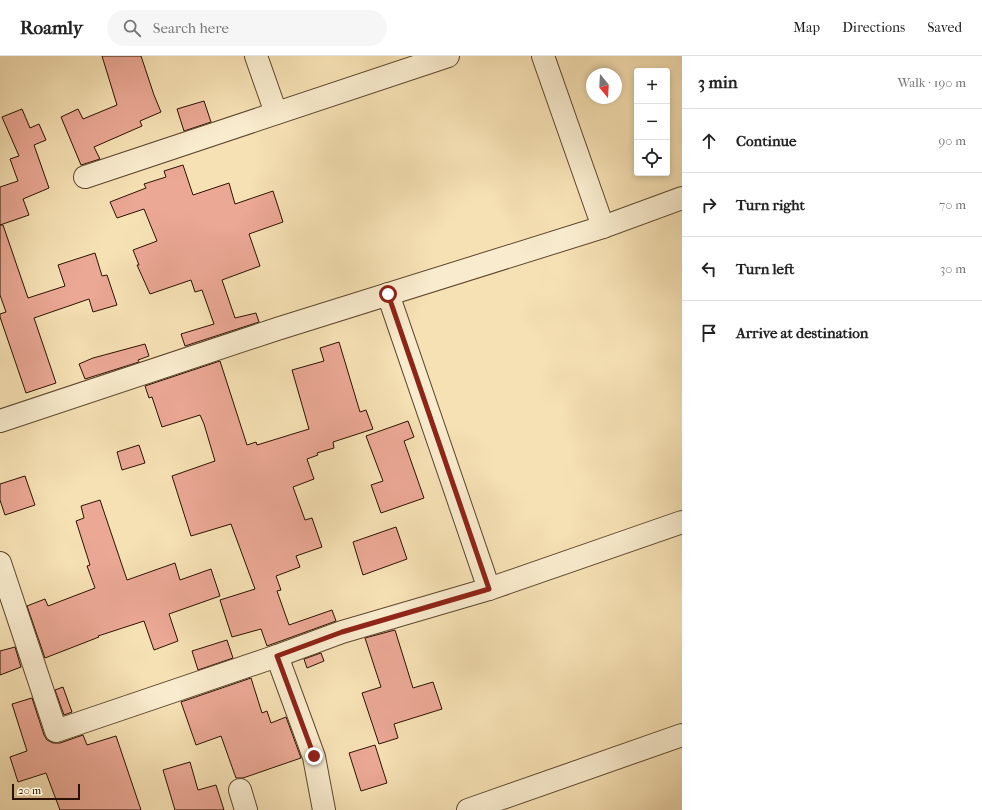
<!DOCTYPE html>
<meta charset="utf-8">
<style>
:root{--surface:#fff;--page:#f6f6f6;--text:#222;--muted:#767676;--line:#e0e0e0}
body{margin:0;font-family:"IM FELL French Canon",serif;background:var(--page);color:var(--text)}
.controls{position:absolute;right:12px;top:12px;display:grid;overflow:hidden;border-radius:4px;box-shadow:0 2px 6px #0003}
.controls button{width:36px;height:36px;display:grid;place-items:center;padding:0;border:0;border-bottom:1px solid var(--line);background:var(--surface);color:var(--text);font:20px sans-serif}
.compass{position:absolute;left:586px;top:12px;width:36px;height:36px;border-radius:50%;background:var(--surface);box-shadow:0 2px 6px #0003;rotate:162deg}
.scale{position:absolute;left:12px;bottom:10px;width:68px;box-sizing:border-box;padding-left:4px;border:2px solid #2b1200;border-top:0;font-size:11px;line-height:14px;white-space:nowrap;color:#2b1200;-webkit-text-stroke:3px #f9ecce;paint-order:stroke}
.stop{position:absolute;width:12px;height:12px;margin:-9px;border:3px solid #8f2418;border-radius:50%;background:#fff}
.stop.end{background:#8f2418;border-color:#fff;box-shadow:0 1px 4px #0008}
.list{margin:0;padding:0;list-style:none}
h2{display:flex;justify-content:space-between;align-items:center;height:52px;margin:0;padding:0 16px;font-size:17px}
h2 small{font-size:13px;font-weight:400;color:var(--muted)}
.list li{display:grid;grid-template-columns:26px 1fr auto;gap:12px;align-items:center;box-sizing:border-box;height:64px;padding:0 16px;border-top:1px solid var(--line)}
.list b{display:block;font-size:15px;white-space:nowrap}
.list em{font-size:13px;font-style:normal;color:var(--muted)}
.icon{flex:none;width:22px;height:22px;fill:none;stroke:currentColor;stroke-width:2;stroke-linecap:round;stroke-linejoin:round}
.map{position:relative;flex:none;width:682px;height:754px;overflow:hidden}
header{display:flex;align-items:center;gap:24px;box-sizing:border-box;height:56px;padding:0 20px;background:var(--surface);border-bottom:1px solid var(--line)}
header strong{font-size:19px}
nav{display:flex;gap:22px;margin-inline-start:auto;font-size:14px}
.search{width:280px;height:36px;background:var(--page);display:flex;align-items:center;gap:10px;box-sizing:border-box;padding:0 14px;border-radius:22px;color:var(--muted);font-size:15px}
main{display:flex}
aside{flex:1;background:var(--surface)}
.map>svg:first-child{display:block}
.building{fill:#eba895;stroke:#2b1200}
.lines{fill:none;stroke-linecap:round;stroke-linejoin:round}
.minor-casing{stroke:#5e462d;stroke-width:24}
.minor{stroke:#f9ecce;stroke-width:22}
.route{stroke:#8f2418;stroke-width:5}
</style>
<header>
<strong>Roamly</strong>
<div class="search"><svg class="icon" aria-label="search" viewBox="0 0 24 24"><circle cx="10" cy="10" r="6"/><path d="M15 15l6 6"/></svg>Search here</div>
<nav><a>Map</a><a>Directions</a><a>Saved</a></nav>
</header>
<main>
<div class="map">
<svg width="682" height="754" viewBox="0 0 682 754">
<rect width="100%" height="100%" fill="#f6e1b4"/>
<filter id="stains"><feTurbulence type="fractalNoise" baseFrequency=".005" numOctaves="4"/><feColorMatrix values="0 0 0 0 .2 0 0 0 0 .09 0 0 0 0 .02 0 0 0 .5 -.17"/></filter>
<radialGradient id="worn" r=".72"><stop offset=".6" stop-color="#630" stop-opacity="0"/><stop offset="1" stop-color="#630" stop-opacity=".3"/></radialGradient>
<g class="building">
<path d="M102,0h39l13,39 7,17 -21,9 2,5 -48,21 6,12 -19,6 -20,-48 17,-8 5,10 34,-14z"/>
<path d="M204,45l7,21 -27,9 -7,-22z"/>
<path d="M22,53l8,19 9,-4 7,16 -12,5 15,43 -26,11 6,16 -29,10v-38l18,-6 -8,-22 9,-3 -17,-39z"/>
<path d="M183,109l10,30 36,-12 6,21 38,-13 10,31 -34,12 11,32 -38,14 13,38 21,-5 3,9 -74,24 -4,-12 33,-10 -12,-34 -7,2 -4,-12 -41,14 -13,-29h2l-6,-15 24,-9 -13,-32 -27,9 -7,-16 36,-14 -2,-4 22,-7 -2,-6z"/>
<path d="M0,169h3l25,73 37,-12 -7,-21 37,-12 7,23 5,-1 10,30 -24,7 -4,-13 -55,19 22,65 -30,10 -26,-76v-3l6,-2 -6,-17z"/>
<path d="M339,286l21,70 6,-2 7,19 -40,13 1,6 -17,5 1,2 -11,4 7,20 -21,8 12,33 7,-2 10,29 -26,9 4,11 -24,9 5,14 -4,1 12,34 43,-15 4,11 -69,25 -6,-17 -29,8 -12,-37 35,-11 -24,-65 -40,12 -19,-60 43,-15 -11,-37 -4,-9 -38,12 -10,-30 -3,1 -4,-12 75,-25 27,84 9,-3 1,3 52,-16 -17,-59 32,-9 -4,-13z"/>
<path d="M145,288l4,12 -11,4 1,2 -54,17 -6,-15 14,-6z"/>
<path d="M408,365l6,16 -10,4 20,57 -43,15 -10,-28 12,-4 -17,-45z"/>
<path d="M139,389l6,18 -23,7 -5,-18z"/>
<path d="M25,420l10,29 -30,10 -5,-15v-16z"/>
<path d="M100,444l27,80 48,-17 5,17 31,-11 9,27 -51,18 9,27 -24,9 -10,-29 -46,15 1,1 -54,21 -18,-52 18,-7 3,7 47,-18 -8,-22 3,-1 -14,-44 8,-3 -3,-12z"/>
<path d="M396,471l11,32 -44,16 -10,-33z"/>
<path d="M395,574l18,58 20,-6 9,27 -48,15 4,14 -19,6 -17,-51 19,-6 -16,-49z"/>
<path d="M227,584l6,18 -35,12 -6,-19z"/>
<path d="M15,591l6,20 -21,8v-24z"/>
<path d="M321,597l3,8 -17,7 -3,-9z"/>
<path d="M251,622l11,35 5,-2 4,12 15,-6 15,41 -58,20h-7l-15,-42 -25,9 -15,-43z"/>
<path d="M63,631l9,25 -8,3 -9,-25z"/>
<path d="M32,642l12,37 3,5 6,3h7l23,-8 4,10 29,-9 25,74h-81l-14,-37 -28,9 -8,-25 17,-6 -15,-47z"/>
<path d="M375,689l12,38 -26,8 -12,-38z"/>
<path d="M190,706l8,28 18,-5 8,25h-49l-12,-40z"/>
</g>
<g class="lines">
<g class="minor-casing">
<g id="minor">
<path d="M256,0l20,57"/>
<path d="M543,0l60,171"/>
<path d="M85,121l363,-121"/>
<path d="M388,238l101,295"/>
<path d="M0,365l277,-92 326,-102 79,-29"/>
<path d="M0,507l56,168 221,-75 65,-24 147,-43 193,-67"/>
<path d="M277,600l37,101 10,53"/>
<path d="M240,734l6,20"/>
<path d="M468,754l214,-75"/>
</g>
</g>
<use href="#minor" class="minor"/>
</g>
<g class="lines">
<path class="route" d="M314,700l-37,-100 65,-24 147,-43 -101,-295"/>
</g>
<rect width="100%" height="100%" filter="url(#stains)"/>
<rect width="100%" height="100%" fill="url(#worn)"/>
</svg>
<div class="controls">
<button>+</button>
<button>−</button>
<button><svg class="icon" aria-label="locate" viewBox="0 0 24 24"><circle cx="12" cy="12" r="6"/><path d="M12 2v4M12 18v4M2 12h4M18 12h4"/></svg></button>
</div>
<svg class="compass" viewBox="-18 -18 36 36"><path d="M0-13l5 13h-10z" fill="#e53935"/><path d="M0 13l5-13h-10z" fill="#767676"/></svg>
<div class="scale">20 m</div>
<div class="stop" style="left:388px;top:238px"></div>
<div class="stop end" style="left:314px;top:700px"></div>
</div>
<aside>
<h2>3 min<small>Walk · 190 m</small></h2>
<ul class="list">
<li><svg class="icon" aria-label="ahead" viewBox="0 0 24 24"><path d="M12 20V5M6 11l6-6 6 6"/></svg><div><b>Continue</b></div><em>90 m</em></li>
<li><svg class="icon" aria-label="right" viewBox="0 0 24 24"><path d="M7 20v-9h11M14 6l5 5-5 5"/></svg><div><b>Turn right</b></div><em>70 m</em></li>
<li><svg class="icon" aria-label="left" viewBox="0 0 24 24"><path d="M17 20v-9H6M10 6l-5 5 5 5"/></svg><div><b>Turn left</b></div><em>30 m</em></li>
<li><svg class="icon" aria-label="arrive" viewBox="0 0 24 24"><path d="M6 21V4h12l-3 4 3 4H6"/></svg><div><b>Arrive at destination</b></div></li>
</ul>
</aside>
</main>
